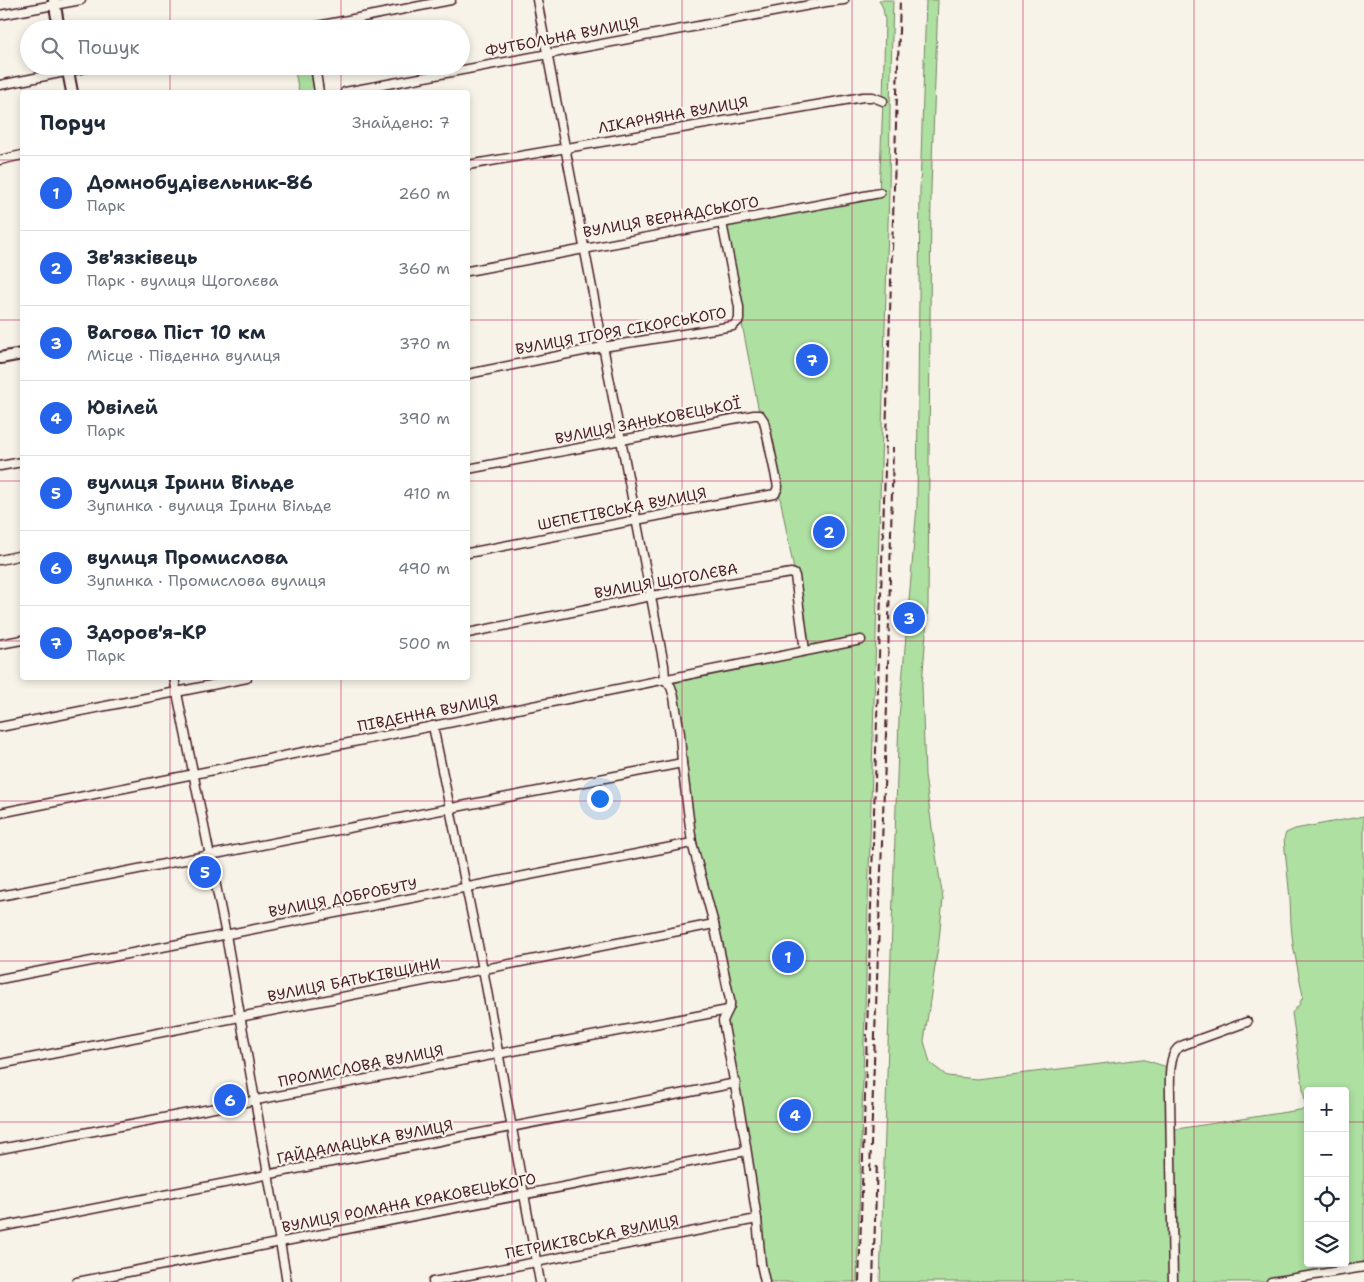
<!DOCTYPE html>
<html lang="uk">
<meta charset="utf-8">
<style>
:root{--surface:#fff;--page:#f6f6f7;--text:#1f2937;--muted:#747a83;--line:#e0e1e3;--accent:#2563eb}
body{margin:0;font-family:"Shantell Sans",sans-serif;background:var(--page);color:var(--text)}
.controls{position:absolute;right:15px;bottom:15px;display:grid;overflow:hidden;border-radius:5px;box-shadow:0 2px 8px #0003}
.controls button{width:45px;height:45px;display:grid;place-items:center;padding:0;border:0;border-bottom:1px solid var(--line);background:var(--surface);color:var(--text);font:25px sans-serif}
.you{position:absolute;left:599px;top:798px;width:18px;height:18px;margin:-12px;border:4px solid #fff;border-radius:50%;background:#1a73e8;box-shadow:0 0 0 8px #1a73e833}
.badge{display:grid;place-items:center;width:32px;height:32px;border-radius:50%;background:var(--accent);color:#fff;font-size:16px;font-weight:700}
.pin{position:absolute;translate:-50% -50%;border:2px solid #fff;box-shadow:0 1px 5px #0006}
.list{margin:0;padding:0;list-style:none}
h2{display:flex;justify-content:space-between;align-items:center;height:65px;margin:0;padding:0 20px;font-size:21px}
h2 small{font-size:16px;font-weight:400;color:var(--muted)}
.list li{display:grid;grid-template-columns:32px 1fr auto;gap:15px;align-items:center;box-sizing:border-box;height:75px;padding:0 20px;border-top:1px solid var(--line)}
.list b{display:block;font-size:19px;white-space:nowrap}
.list p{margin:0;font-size:16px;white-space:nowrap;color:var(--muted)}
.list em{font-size:16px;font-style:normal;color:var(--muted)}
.icon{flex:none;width:28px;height:28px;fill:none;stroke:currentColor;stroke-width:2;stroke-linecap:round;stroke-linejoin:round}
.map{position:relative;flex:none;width:1364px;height:1282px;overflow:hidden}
.search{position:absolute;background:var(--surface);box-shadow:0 2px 8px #0003;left:20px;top:20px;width:450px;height:55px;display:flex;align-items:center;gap:12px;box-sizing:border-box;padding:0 18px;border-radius:28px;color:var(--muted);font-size:19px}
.panel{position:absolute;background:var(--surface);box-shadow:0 2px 8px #0003;left:20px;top:90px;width:450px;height:590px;border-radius:5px}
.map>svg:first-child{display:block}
.green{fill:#ade0a1;stroke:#7c8066;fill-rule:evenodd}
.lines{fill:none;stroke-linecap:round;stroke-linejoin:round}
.street-casing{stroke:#4a1f2b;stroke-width:11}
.secondary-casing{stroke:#4a1f2b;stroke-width:14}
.street{stroke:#f7f3e8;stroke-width:8}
.secondary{stroke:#f7f3e8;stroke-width:10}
.rail{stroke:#4a1f2b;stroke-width:2;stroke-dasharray:8 4;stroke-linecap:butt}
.grid{fill:none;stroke:#c2185b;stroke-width:1;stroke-opacity:0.55}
.labels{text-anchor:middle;stroke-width:4.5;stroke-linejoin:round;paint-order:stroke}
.street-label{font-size:15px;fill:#4a1f2b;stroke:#f7f3e8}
</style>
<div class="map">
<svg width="1364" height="1282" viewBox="0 0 1364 1282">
<rect width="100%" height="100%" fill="#f7f3e8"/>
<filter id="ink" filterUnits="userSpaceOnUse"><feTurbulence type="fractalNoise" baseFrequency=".02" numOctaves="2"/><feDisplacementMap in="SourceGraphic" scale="10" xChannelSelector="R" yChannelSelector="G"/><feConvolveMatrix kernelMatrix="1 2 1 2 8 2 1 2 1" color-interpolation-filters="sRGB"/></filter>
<g filter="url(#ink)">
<g class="green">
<path d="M879,0h14l-3,107 -1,84 -32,1091h-90l-43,-261 2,-6 7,-3 -15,-88 -22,-81 -12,-80 -3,-30 -8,-52 93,-18 40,-13 -11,-75 -30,-155 -6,-8 -36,-187 156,-30 4,-94 2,-81 -2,-12z"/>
<path d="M926,0h12l-7,189 -3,417 -6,79 3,90 9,68 9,55 -4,42 -15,101 6,22 17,13 30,3 165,-20 28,9v62l136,-21 -14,-96 7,-8 4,-9 -10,-51 -2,-21 -1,-25 -6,-60 2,-6 9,-4 69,-13v451l-93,15h-391l19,-564 18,-212 3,-315zM1308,1091h37v172h-37z"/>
<path d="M294,66h16l4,26h-15z"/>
</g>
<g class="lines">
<g class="street-casing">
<g id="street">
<path d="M537,0l127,665 1,14 6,8 3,10 6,37 2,29 10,80 22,81 16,76v6l-7,15 22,119 12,79 4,45 4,18"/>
<path d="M0,15l81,-15"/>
<path d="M302,29l149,-29"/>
<path d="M315,66l4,26"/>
<path d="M0,85l95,-19"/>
<path d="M345,92l481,-90 18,-2"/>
<path d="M0,160l22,-5"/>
<path d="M468,165l395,-68h10l10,4"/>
<path d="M468,271l412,-78"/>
<path d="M468,374l135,-27 130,-21 6,-6v-13l-17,-84"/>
<path d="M0,466l22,-4"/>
<path d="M468,469l286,-54h6l4,6 14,66 -3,7 -57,10 -250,49"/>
<path d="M0,560l22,-5"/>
<path d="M468,633l183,-37 140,-23 3,1 1,2 10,75"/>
<path d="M0,644l22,-4"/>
<path d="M174,678l52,257 61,347"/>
<path d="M433,726l50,243 57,313"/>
<path d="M0,727l247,-49"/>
<path d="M0,813l861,-173"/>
<path d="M0,896l682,-133"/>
<path d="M0,979l692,-136"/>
<path d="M0,1064l714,-140"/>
<path d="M0,1149l728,-139"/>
<path d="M0,1227l736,-144"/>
<path d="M77,1282l669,-131"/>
<path d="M433,1282l324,-63"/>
<path d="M1173,1282l-3,-186c0,-13 -2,-39 8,-48 3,-2 5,-3 8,-4l61,-22"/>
<path d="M1271,1282l93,-15"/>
</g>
</g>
<g class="secondary-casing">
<g id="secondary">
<path d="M54,0l5,29"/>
<path d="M67,66l5,26"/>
<path d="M0,358l22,-4"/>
</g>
</g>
<use href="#street" class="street"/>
<use href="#secondary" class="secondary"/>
<g class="rail">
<path d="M870,1172l17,-466 6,-259"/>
<path d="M859,1282l41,-1282"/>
<path d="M873,1282l4,-120"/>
</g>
</g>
</g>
<path class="grid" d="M170,0v29M341,0v29M512,0v1282M682,0v1282M852,0v1282M1023,0v1282M1194,0v1282M170,66v26M341,66v26M0,160h22M468,160h896M0,320h22M468,320h896M0,481h22M468,481h896M0,641h22M468,641h896M170,678v604M341,678v604M0,801h1364M0,961h1364M0,1122h1308M1345,1122h19"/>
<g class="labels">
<g class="street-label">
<text transform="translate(562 37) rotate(-11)" y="5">ФУТБОЛЬНА ВУЛИЦЯ</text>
<text transform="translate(673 115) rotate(-10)" y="5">ЛІКАРНЯНА ВУЛИЦЯ</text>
<text transform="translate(671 217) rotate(-10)" y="5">ВУЛИЦЯ ВЕРНАДСЬКОГО</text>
<text transform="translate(621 331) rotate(-10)" y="5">ВУЛИЦЯ ІГОРЯ СІКОРСЬКОГО</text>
<text transform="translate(648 421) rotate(-11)" y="5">ВУЛИЦЯ ЗАНЬКОВЕЦЬКОЇ</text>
<text transform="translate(622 509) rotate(-11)" y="5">ШЕПЕТІВСЬКА ВУЛИЦЯ</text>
<text transform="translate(666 581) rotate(-10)" y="5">ВУЛИЦЯ ЩОГОЛЄВА</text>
<text transform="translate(428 713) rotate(-11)" y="5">ПІВДЕННА ВУЛИЦЯ</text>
<text transform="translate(343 898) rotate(-11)" y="5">ВУЛИЦЯ ДОБРОБУТУ</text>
<text transform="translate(354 980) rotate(-11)" y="5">ВУЛИЦЯ БАТЬКІВЩИНИ</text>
<text transform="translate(361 1066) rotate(-11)" y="5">ПРОМИСЛОВА ВУЛИЦЯ</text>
<text transform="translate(365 1142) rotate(-11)" y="5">ГАЙДАМАЦЬКА ВУЛИЦЯ</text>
<text transform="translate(409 1203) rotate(-11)" y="5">ВУЛИЦЯ РОМАНА КРАКОВЕЦЬКОГО</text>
<text transform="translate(592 1237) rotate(-11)" y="5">ПЕТРИКІВСЬКА ВУЛИЦЯ</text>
</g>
</g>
</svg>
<div class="controls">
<button>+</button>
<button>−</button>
<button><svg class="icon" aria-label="locate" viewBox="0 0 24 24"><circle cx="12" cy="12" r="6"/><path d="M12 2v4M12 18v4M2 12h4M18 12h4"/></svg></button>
<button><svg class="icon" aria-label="layers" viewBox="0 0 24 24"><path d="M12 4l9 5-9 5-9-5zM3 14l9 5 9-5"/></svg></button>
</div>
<div class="you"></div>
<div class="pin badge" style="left:788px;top:957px">1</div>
<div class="pin badge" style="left:829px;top:532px">2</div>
<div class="pin badge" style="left:909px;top:618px">3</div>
<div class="pin badge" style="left:795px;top:1115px">4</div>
<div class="pin badge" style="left:205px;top:872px">5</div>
<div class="pin badge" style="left:230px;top:1100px">6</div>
<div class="pin badge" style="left:812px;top:360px">7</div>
<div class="search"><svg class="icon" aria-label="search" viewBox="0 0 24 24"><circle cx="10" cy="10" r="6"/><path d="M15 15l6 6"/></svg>Пошук</div>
<section class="panel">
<h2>Поруч<small>Знайдено: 7</small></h2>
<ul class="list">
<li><span class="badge">1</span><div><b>Домнобудівельник-86</b><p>Парк</p></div><em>260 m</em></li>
<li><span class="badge">2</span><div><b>Зв'язківець</b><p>Парк · вулиця Щоголєва</p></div><em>360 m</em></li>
<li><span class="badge">3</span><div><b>Вагова Піст 10 км</b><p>Місце · Південна вулиця</p></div><em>370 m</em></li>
<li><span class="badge">4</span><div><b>Ювілей</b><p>Парк</p></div><em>390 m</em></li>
<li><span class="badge">5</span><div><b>вулиця Ірини Вільде</b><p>Зупинка · вулиця Ірини Вільде</p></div><em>410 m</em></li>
<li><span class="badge">6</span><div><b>вулиця Промислова</b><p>Зупинка · Промислова вулиця</p></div><em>490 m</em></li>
<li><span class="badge">7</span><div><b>Здоров'я-КР</b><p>Парк</p></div><em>500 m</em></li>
</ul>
</section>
</div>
